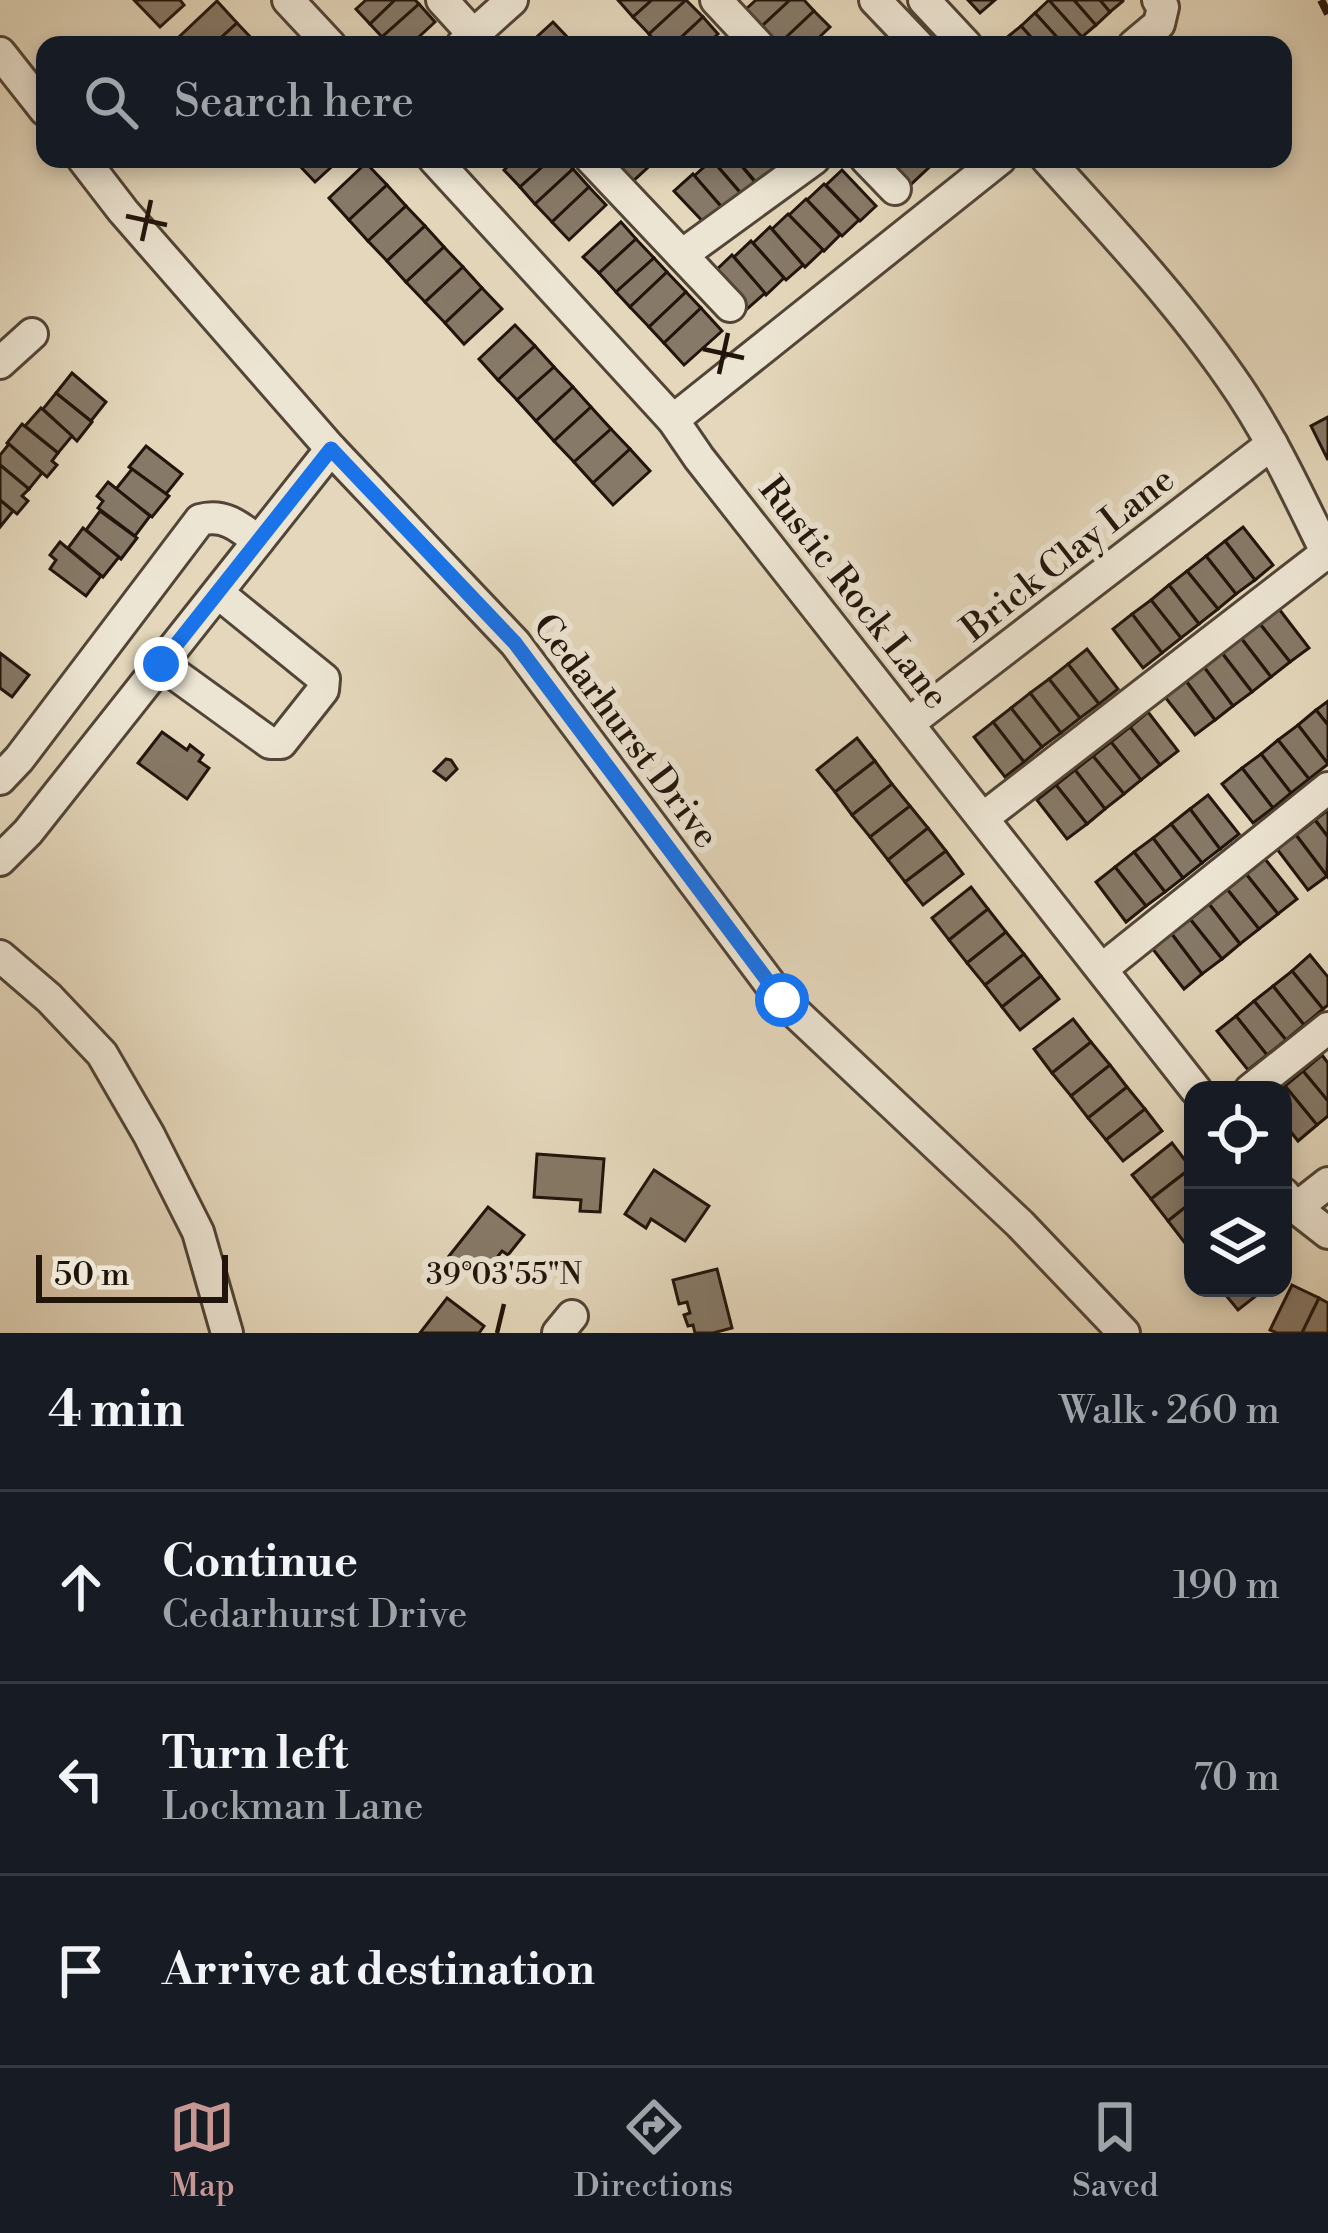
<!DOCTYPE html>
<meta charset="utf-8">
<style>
:root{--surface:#171b24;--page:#20242c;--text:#f1f3f6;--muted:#9ea1a6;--line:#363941;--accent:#c59692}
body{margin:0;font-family:"Libre Bodoni",serif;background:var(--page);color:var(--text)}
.controls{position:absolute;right:36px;bottom:36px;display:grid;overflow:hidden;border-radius:24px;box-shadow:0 6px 18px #0003}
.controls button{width:108px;height:108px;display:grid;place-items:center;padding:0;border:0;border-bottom:3px solid var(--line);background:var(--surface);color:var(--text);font:60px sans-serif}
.scale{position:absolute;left:36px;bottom:30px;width:192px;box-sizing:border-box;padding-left:12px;border:6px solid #21140b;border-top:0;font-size:33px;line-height:42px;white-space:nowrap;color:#21140b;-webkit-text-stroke:9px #ede5d3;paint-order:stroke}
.stop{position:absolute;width:36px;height:36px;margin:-27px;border:9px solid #1a73e8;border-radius:50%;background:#fff}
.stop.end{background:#1a73e8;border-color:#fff;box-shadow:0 3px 12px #0008}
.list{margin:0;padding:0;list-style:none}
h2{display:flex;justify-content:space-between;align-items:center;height:156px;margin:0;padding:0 48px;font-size:51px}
h2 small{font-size:39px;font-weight:400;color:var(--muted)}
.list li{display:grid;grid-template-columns:78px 1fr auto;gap:36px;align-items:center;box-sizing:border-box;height:192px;padding:0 48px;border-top:3px solid var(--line)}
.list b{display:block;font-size:45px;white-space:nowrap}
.list p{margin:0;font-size:39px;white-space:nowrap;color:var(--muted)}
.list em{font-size:39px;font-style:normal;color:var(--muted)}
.icon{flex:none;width:66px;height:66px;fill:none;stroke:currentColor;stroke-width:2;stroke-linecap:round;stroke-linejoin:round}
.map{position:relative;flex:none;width:1328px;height:1333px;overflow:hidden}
.search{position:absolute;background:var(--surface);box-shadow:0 6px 18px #0003;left:36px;right:36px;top:36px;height:132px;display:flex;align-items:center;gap:30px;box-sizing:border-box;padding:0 42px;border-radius:24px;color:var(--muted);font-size:45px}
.sheet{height:732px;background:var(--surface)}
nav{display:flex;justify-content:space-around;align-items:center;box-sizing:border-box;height:168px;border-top:3px solid var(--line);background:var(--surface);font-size:33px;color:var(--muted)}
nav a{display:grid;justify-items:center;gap:6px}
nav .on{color:var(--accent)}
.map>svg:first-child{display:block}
.building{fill:#867967;stroke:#21140b;stroke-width:3}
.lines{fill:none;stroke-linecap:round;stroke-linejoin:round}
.minor-casing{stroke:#524537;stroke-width:36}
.minor{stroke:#ede5d3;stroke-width:30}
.rail{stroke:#21140b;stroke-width:8;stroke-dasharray:21 21;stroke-linecap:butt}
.route{stroke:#1a73e8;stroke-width:15}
.ticks{fill:none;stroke:#21140b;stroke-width:4.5}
.labels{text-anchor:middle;stroke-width:12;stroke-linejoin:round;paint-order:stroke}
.street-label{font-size:36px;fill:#21140b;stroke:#ede5d3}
.ticks-label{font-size:30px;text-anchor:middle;fill:#21140b;stroke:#ede5d3;stroke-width:12;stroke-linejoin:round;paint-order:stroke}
</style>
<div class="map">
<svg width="1328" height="1333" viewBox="0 0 1328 1333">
<rect width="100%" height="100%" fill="#e4d7bb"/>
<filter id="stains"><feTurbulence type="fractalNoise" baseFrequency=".00167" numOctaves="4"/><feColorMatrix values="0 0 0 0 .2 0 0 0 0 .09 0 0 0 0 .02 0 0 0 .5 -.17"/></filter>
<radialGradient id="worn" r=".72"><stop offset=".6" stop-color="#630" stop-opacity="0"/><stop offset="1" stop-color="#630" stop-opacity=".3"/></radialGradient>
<g class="building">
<path d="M134,0h46l4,5 -24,22z"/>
<path d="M366,0h29l-25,24 -14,-15z"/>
<path d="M395,0h20l4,4 -37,33 -12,-13z"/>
<path d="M618,0h34l-19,17z"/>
<path d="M652,0h34l-37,34 -16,-17z"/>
<path d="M686,0l17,17 -30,28h-14l-10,-11z"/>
<path d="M756,0h34l-28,26 -16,-17z"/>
<path d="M790,0h14l10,11 -35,33 -17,-18z"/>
<path d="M968,0h27l-15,13z"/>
<path d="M1049,0l33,37 -8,8h-10l-29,-32z"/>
<path d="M1049,0h25l22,25 -14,12z"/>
<path d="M1074,0h26l10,12 -14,13z"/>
<path d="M1100,0h23v1l-13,11z"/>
<path d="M217,1l20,22 -24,22h-24l-9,-9z"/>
<path d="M419,4l16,18 -25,23h-21l-7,-8z"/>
<path d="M814,11l16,16 -19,18 -32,-1z"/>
<path d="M1035,13l29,32h-26l-17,-19z"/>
<path d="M703,17l15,17 -12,11h-33z"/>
<path d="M553,22l20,21 -3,2h-42z"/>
<path d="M237,23l19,20 -43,2z"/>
<path d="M1021,26l17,19h-28l-5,-6z"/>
<path d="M300,159h40l-25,23 -19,-20z"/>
<path d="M516,159h35l-31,28 -16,-17z"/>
<path d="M551,159h12l10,10 -38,35 -15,-17z"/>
<path d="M620,159h37l-25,23 -16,-19z"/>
<path d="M715,159h21l23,28 -13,12 -33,-38z"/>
<path d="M736,159h30l12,13 -17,16z"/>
<path d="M894,159h44l-31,29 -20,-22z"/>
<path d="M712,160l32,37 -17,16 -33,-37z"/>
<path d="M366,163l21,22 -38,35 -20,-22z"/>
<path d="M573,169l16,18 -37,35 -17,-18z"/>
<path d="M842,170l34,36 -16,15 -34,-36z"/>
<path d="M693,174l32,37 -17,16 -34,-36z"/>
<path d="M824,184l35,36 -17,16 -35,-36z"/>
<path d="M387,185l19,21 -38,35 -19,-21z"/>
<path d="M589,187l17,18 -37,35 -17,-18z"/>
<path d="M806,199l34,36 -16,16 -35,-36z"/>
<path d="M406,206l19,20 -38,35 -19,-20z"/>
<path d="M788,214l35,36 -18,17 -33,-38z"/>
<path d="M621,222l15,17 -37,34 -16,-16z"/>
<path d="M425,226l19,21 -38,35 -19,-21z"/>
<path d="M770,227l33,38 -17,15 -33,-37z"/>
<path d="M636,239l18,19 -38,34 -17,-19z"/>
<path d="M751,241l33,37 -18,17 -32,-38z"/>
<path d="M444,247l19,20 -38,35 -19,-20z"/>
<path d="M732,255l33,38 -18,16 -34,-36z"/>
<path d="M654,258l13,14 -37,35 -14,-15z"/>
<path d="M463,267l19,21 -37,35 -20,-21z"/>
<path d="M667,272l19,20 -37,35 -19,-20z"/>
<path d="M482,288l20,21 -38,35 -19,-21z"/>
<path d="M686,292l15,16 -37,35 -15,-16z"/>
<path d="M701,308l21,23 -38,34 -20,-22z"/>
<path d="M515,325l20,21 -37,34 -19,-21z"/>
<path d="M535,346l19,21 -37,33 -19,-20z"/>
<path d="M554,367l19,20 -37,34 -19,-21z"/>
<path d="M72,373l34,29 -15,19 -35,-28z"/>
<path d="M573,387l18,20 -37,34 -18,-20z"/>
<path d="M56,393l36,29 -15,19 -34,-32z"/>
<path d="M591,407l20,22 -37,33 -20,-21z"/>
<path d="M41,408l31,28 -14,17 -33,-27z"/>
<path d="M1328,417v43l-17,-34z"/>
<path d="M22,424l36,29 -6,8 5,4 -10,12 -40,-34z"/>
<path d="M611,429l19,20 -37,34 -19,-21z"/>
<path d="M9,444l33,29 -13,16 -29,-24v-10z"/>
<path d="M146,446l36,28 -16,20 -37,-27z"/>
<path d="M630,449l20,22 -37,34 -20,-22z"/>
<path d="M0,465l29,24 -7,7 6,5 -11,13 -17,-14z"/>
<path d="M132,469l37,27 -17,21 -36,-28z"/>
<path d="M108,482l42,34 -15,20 -37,-28 5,-7 -6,-5z"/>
<path d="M0,500l13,11 -13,16z"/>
<path d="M100,511l37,27 -16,21 -35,-29z"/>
<path d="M1243,527l30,38 -18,15 -30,-39z"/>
<path d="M83,528l36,29 -16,20 -35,-29z"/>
<path d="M1225,541l30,39 -19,14 -30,-38z"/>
<path d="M60,542l41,34 -15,20 -36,-27 6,-9 -6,-5z"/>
<path d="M1206,556l30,38 -18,15 -31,-38z"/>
<path d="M1187,571l31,38 -19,15 -30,-39z"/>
<path d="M1169,585l30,39 -18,14 -30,-38z"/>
<path d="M1151,600l30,38 -19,15 -30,-39z"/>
<path d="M1279,609l30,39 -19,14 -30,-38z"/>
<path d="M1132,614l30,39 -19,15 -30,-39z"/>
<path d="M1260,624l30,38 -19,15 -30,-39z"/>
<path d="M1241,638l30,39 -19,15 -30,-39z"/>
<path d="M1087,649l31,40 -19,15 -31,-40z"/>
<path d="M0,653l29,22 -17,22 -12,-9z"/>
<path d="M1222,653l30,39 -19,14 -29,-39z"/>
<path d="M1068,664l31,40 -19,14 -31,-39z"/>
<path d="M1204,667l29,39 -18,14 -29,-39z"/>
<path d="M1049,679l31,39 -19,15 -31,-40z"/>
<path d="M1186,681l29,39 -20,15 -30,-38z"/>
<path d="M1030,693l31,40 -19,14 -31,-39z"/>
<path d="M1328,701v24l-12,-15z"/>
<path d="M1011,708l31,39 -18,15 -31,-40z"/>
<path d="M1316,710l12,15v39l-30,-39z"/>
<path d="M1148,712l30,39 -18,14 -30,-38z"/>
<path d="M993,722l31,40 -19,15 -31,-40z"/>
<path d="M1298,725l30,39 -19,15 -31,-39z"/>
<path d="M1130,727l30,38 -19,15 -30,-38z"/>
<path d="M162,732l25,18 3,-5 13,10 -4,6 10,7 -22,31 -49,-36z"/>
<path d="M857,738l18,23 -40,31 -18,-22z"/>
<path d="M1278,740l31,39 -18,14 -30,-39z"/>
<path d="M1111,742l30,38 -17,14 -31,-38z"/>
<path d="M1261,754l30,39 -18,15 -31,-40z"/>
<path d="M1093,756l31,38 -19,15 -30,-39z"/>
<path d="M446,759l5,1 6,9 -11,11 -12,-9z"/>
<path d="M875,761l17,23 -40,31 -17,-23z"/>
<path d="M1242,768l31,40 -20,15 -31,-39z"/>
<path d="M1075,770l30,39 -18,15 -31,-39z"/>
<path d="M892,784l18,22 -40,31 -18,-22z"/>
<path d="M1056,785l31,39 -20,15 -30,-39z"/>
<path d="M1208,795l31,39 -19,15 -30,-40z"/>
<path d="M910,806l18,22 -40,32 -18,-23z"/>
<path d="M1190,809l30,40 -18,14 -31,-39z"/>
<path d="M1328,810v27l-13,-17z"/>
<path d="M1315,820l13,17 -1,39 -31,-41z"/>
<path d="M1171,824l31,39 -19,15 -30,-40z"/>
<path d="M928,828l18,23 -41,31 -17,-22z"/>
<path d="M1296,835l31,41 -19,14 -31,-41z"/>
<path d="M1153,838l30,40 -18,14 -31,-40z"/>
<path d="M946,851l17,23 -40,31 -18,-23z"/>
<path d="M1134,852l31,40 -19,14 -31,-39z"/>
<path d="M1265,859l32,40 -19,15 -32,-40z"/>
<path d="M1115,867l31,39 -20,16 -30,-40z"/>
<path d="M1246,874l32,40 -19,15 -32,-40z"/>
<path d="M971,887l17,22 -39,31 -17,-22z"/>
<path d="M1227,889l32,40 -19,15 -31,-40z"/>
<path d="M1209,904l31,40 -18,15 -32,-40z"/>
<path d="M988,909l18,23 -39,31 -18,-23z"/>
<path d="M1190,919l32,40 -20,15 -31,-41z"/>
<path d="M1006,932l18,22 -39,31 -18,-22z"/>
<path d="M1171,933l31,41 -18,15 -32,-41z"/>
<path d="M1024,954l17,22 -39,31 -17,-22z"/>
<path d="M1310,955l18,22v28l-5,4 -31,-38z"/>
<path d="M1292,971l31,38 -19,16 -31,-39z"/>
<path d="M1041,976l18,23 -39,31 -18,-23z"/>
<path d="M1273,986l31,39 -18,15 -32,-39z"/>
<path d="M1254,1001l32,39 -19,15 -31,-39z"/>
<path d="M1236,1016l31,39 -19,15 -31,-39z"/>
<path d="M1073,1019l18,23 -39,31 -18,-24z"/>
<path d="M1091,1042l19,23 -39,31 -19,-23z"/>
<path d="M1322,1055l6,8v38l-25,-30z"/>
<path d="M1110,1065l17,22 -39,31 -17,-22z"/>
<path d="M1303,1071l25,30v15l-11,9 -32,-39z"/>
<path d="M1285,1086l32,39 -19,16 -15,-19v-32h-4z"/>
<path d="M1127,1087l18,22 -39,31 -18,-22z"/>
<path d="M1145,1109l17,22 -39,30 -17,-21z"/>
<path d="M1172,1143l19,25 -40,31 -19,-24z"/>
<path d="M537,1154l67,5 -4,53 -20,-1 1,-11 -47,-3z"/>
<path d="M1191,1168l2,33 -25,20 -17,-22z"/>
<path d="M654,1170l55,36 -24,35 -34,-22 -5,9 -21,-14z"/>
<path d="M1193,1201v35l-8,7 -17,-22z"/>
<path d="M488,1207l36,28 -16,20 -6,-4 -22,28 -31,-23z"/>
<path d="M717,1269l15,59 -19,5h-18l-2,-8 -5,1 -4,-11 6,-2 -3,-11 -8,2 -6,-24z"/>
<path d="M1292,1285l27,13 -17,35h-25l-7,-3z"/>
<path d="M1220,1288h46l-28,22z"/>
<path d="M447,1298l37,28 -5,7h-59z"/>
<path d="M1319,1298l9,5v30h-26z"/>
</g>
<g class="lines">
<g class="minor-casing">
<g id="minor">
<path d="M288,0l42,45"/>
<path d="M442,0l41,45"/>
<path d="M716,0l42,45"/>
<path d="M875,0l43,45"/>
<path d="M924,0l42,45"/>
<path d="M462,45l50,-45"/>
<path d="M1134,45l25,-21 4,-17 -5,-7"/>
<path d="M0,53l45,57"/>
<path d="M83,159l40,52 208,238 184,194 267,357 238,224 104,109"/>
<path d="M434,159l239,261 26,38 497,632"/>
<path d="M591,159l139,147"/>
<path d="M866,159l29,30"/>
<path d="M1047,159c64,71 130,141 184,219 39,55 67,117 97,178"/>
<path d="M682,255l132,-96"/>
<path d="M0,363l32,-29"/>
<path d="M673,420l327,-261"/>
<path d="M161,664l109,79h11l42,-53 1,-11 -106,-86"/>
<path d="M909,723l363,-279"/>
<path d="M0,779l19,-20 181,-239c24,-7 40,7 58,21"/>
<path d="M983,818l343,-265"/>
<path d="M0,860l28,-28 303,-383"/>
<path d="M0,956l49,42 53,56 47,81 49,97 29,101"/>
<path d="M1102,969l226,-181"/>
<path d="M1250,1090l78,-62"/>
<path d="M1283,1193l13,15 32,25"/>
<path d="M1296,1208l32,-25"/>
<path d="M558,1333l14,-17"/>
</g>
</g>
<use href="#minor" class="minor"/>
<path class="rail" d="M1321,0l7,14"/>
</g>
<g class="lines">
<path class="route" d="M161,664l170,-215 184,194 267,357"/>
</g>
<path class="ticks" d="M126,216l41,9M142,241l9,-41M703,349l41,9M719,374l9,-41M497,1333l7,-29"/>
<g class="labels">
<g class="street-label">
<text transform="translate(1067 553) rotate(-38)" y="13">Brick Clay Lane</text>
<text transform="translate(855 592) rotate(52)" y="13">Rustic Rock Lane</text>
<text transform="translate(627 730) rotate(53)" y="13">Cedarhurst Drive</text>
</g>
</g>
<g class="ticks-label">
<text x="504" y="1284">39°03'55"N</text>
</g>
<rect width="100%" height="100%" filter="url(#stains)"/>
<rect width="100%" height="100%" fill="url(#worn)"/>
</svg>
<div class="controls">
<button><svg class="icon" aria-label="locate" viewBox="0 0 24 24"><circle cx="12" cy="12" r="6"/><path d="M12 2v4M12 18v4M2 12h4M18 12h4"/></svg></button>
<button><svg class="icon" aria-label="layers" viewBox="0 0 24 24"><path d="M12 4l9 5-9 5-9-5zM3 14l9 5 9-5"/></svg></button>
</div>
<div class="scale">50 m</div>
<div class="stop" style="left:782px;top:1000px"></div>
<div class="stop end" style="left:161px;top:664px"></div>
<div class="search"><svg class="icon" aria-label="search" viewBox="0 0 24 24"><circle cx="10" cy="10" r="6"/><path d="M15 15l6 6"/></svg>Search here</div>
</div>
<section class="sheet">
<h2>4 min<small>Walk · 260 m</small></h2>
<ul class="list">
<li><svg class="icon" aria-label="ahead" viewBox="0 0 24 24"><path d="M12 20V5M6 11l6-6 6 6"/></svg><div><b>Continue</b><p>Cedarhurst Drive</p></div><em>190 m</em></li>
<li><svg class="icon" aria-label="left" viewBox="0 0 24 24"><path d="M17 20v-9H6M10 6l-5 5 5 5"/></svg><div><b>Turn left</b><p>Lockman Lane</p></div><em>70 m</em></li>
<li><svg class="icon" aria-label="arrive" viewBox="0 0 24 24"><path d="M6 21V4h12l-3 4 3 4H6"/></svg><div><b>Arrive at destination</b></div></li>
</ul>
</section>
<nav>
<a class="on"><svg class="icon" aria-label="map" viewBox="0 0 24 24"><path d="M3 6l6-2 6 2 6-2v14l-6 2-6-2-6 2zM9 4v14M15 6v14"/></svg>Map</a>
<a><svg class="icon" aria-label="directions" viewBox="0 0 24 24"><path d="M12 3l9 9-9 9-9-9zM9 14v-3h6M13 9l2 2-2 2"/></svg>Directions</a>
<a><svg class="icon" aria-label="saved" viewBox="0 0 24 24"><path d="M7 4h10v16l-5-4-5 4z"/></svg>Saved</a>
</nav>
